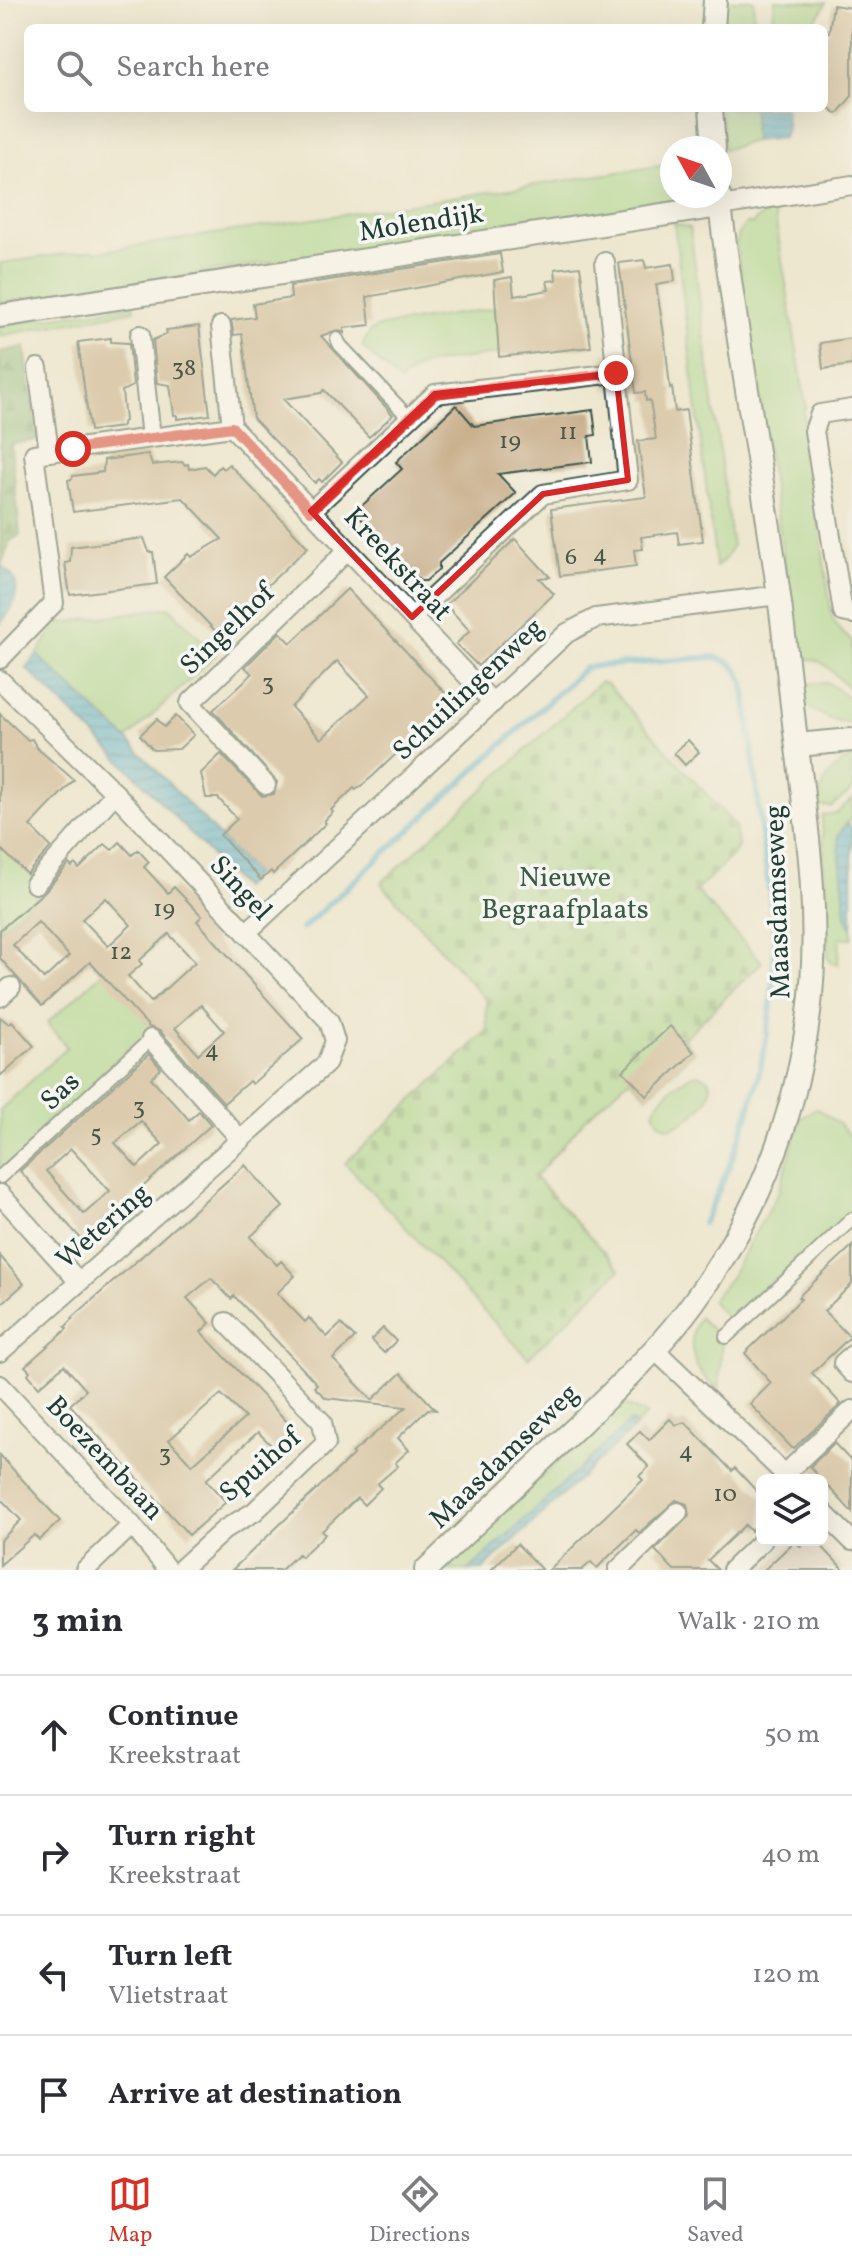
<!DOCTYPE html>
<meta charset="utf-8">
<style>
:root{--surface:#fff;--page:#f7f7f7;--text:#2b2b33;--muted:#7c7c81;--line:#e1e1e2;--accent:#d93025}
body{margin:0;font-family:Vollkorn,serif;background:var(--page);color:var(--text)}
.controls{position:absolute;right:24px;bottom:24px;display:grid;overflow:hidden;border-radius:12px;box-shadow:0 8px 32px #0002}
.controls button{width:72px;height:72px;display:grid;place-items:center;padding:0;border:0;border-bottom:2px solid var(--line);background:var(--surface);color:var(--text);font:40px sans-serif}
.compass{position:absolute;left:660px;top:136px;width:72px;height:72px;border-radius:50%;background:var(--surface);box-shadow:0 8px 32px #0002;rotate:310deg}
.stop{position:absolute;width:24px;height:24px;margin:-18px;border:6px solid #d93025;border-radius:50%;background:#fff}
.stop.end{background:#d93025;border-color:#fff;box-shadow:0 2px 8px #0008}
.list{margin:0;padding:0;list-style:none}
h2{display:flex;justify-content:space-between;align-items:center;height:104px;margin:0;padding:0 32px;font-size:34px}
h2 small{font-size:26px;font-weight:400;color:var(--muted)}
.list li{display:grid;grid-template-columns:52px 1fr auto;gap:24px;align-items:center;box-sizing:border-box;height:120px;padding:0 32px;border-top:2px solid var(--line)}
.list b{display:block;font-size:30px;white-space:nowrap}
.list p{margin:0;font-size:26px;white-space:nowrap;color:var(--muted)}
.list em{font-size:26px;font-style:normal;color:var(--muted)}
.icon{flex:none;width:44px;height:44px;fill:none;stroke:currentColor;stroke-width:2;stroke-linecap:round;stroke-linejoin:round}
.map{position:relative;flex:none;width:852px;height:1570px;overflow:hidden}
.search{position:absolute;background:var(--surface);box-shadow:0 8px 32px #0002;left:24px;right:24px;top:24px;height:88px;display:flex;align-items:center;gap:20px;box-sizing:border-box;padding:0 28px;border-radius:12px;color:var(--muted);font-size:30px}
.sheet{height:584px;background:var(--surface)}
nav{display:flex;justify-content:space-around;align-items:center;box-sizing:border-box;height:112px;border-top:2px solid var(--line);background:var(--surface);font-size:22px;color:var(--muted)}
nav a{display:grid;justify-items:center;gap:4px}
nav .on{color:var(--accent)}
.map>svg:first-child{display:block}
.green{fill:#a0d687;stroke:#608a5e;stroke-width:2}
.forest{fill:url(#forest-firs);stroke:#507a54;stroke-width:2}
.cemetery{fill:url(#cemetery-stones);stroke:#608a5e;stroke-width:2}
.water{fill:url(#water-rules);stroke:#397682;stroke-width:2}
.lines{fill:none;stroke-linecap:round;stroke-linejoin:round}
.stream{stroke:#53b0d1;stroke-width:6}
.building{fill:#c6aa84;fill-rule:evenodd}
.pedestrian-casing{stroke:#3e564b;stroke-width:16}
.minor-casing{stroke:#3e564b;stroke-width:22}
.tertiary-casing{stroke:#3e564b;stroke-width:26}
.pedestrian{stroke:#fff;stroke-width:12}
.minor{stroke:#fff;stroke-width:18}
.tertiary{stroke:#fff;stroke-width:22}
.route{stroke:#d93025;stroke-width:10}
.marked{fill:none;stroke:#d62828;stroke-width:6;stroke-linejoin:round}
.labels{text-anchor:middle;stroke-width:7;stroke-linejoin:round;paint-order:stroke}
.number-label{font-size:24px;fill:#495848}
.street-label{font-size:28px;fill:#1f3d34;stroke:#f6f6f2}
.park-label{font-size:28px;fill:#395c45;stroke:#f6f6f2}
</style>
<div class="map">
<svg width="852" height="1570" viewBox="0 0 852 1570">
<defs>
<pattern id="forest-firs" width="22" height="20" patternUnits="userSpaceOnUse" patternTransform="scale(2)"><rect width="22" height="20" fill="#80b774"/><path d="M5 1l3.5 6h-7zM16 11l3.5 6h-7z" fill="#689660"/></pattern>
<pattern id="cemetery-stones" width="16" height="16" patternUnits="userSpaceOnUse" patternTransform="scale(2)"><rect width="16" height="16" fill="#a0d687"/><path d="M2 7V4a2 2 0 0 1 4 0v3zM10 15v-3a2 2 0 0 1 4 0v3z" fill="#82af6f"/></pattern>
<pattern id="water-rules" width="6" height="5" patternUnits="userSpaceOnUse" patternTransform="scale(2)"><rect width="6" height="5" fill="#53b0d1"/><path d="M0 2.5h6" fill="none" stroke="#4490aa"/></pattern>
</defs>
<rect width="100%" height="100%" fill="#f6f6f2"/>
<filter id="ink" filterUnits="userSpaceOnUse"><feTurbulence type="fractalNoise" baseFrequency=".0125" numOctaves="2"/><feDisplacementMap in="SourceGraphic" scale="16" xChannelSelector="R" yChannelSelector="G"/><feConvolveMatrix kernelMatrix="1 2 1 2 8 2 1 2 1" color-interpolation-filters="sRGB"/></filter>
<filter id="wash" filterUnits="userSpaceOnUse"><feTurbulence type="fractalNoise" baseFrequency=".006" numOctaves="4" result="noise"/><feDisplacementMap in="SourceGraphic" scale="32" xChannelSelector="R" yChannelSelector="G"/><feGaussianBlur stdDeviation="1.8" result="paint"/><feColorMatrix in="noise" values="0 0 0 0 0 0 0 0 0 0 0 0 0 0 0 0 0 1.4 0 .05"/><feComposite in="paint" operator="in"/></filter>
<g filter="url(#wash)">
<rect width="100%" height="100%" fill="#eee7cf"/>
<g class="green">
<path d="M725,0h29l-1,28h-29z"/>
<path d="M775,0l51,3c-16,32 -21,25 -54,25z"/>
<path d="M721,108h32l1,33 -31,9z"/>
<path d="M672,164v32h10v5l-682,102v-40l93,-13 3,2z"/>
<path d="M774,210l32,197 -3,4 29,206 8,14 12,10v49c-23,-16 -20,-31 -53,-32l-63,-413 3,-12 7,-10 6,1 6,-6z"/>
<path d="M674,223l16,5 42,318 -7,13 -9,8z"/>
<path d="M134,305l1,5 -135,26v-11z"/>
<path d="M495,308l8,45 -70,10 -18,6 -15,13 -38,-36 9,-16 11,-4z"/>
<path d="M169,607l47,48 -89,84 -90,-84 19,-31z"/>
<path d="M827,682l25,18v24l-25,-6 -20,-12 -2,-22z"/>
<path d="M852,756v34l-21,17 -12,-1c-2,-22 16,-40 33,-50z"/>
<path d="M852,799v18l-14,18 8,81 6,12v10h-12l-2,27 -7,-2 -3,-5 -6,-143 15,-2z"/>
<path d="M0,843l45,47 -45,40z"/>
<path d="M106,970l56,64 -158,142 -4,-4v-62l67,-63 -20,-24z"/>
<path d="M699,1074l9,5 3,7c-1,19 -25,37 -42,42l-9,-5 -6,-10c4,-15 29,-38 45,-39z"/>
<path d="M816,1108l23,16 13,14v75l-71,68 -5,-4 -47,44 -18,-20 20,-25 48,-85 22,-73z"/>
<path d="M699,1317l23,22 -3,50c-27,-16 -34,-45 -20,-72z"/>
<path d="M622,1403l25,12 -164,155h-43z"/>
</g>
<path class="forest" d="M25,347l12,93 -26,4 9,91 -10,6 -9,25 -1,-214z"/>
<path class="cemetery" d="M600,682l7,2 128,142 3,20 -3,7 -39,38 66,71 -79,77 11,13 -47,44 -17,-17 -40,35 -55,63 85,93 -92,88 -183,-195 142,-132 -1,-31 -105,-117z"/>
<g class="water">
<path d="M753,108h32l1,19 -3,11 -29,3z"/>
<path d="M0,566c26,14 17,39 0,58z"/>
<path d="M37,655l90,84 128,135 -13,14 -108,-114 -108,-106z"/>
<path d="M847,823l5,5v100l-6,-12 -8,-81z"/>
<path d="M631,1421l5,5 -154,144h-13z"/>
</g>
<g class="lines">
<path class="stream" d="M302,929l284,-262 129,-10 14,5 8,7 7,14c7,54 13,109 19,163 4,34 11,69 11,103 0,98 -27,188 -71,274"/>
</g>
<g id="blocks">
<g class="building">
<path d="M833,5l19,3v88l-15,18 -13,-10v-72h5z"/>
<path d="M500,254l3,18 -136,25 3,28 -26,3v5l-7,-3 -16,6 72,79 -24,22 -45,-47 -3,3 -38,6 59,63 -20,20 -3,-3 -4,4 -62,-65 -11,-84 -8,1 -3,-15 24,-3 -2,-13 38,-6 -1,-12z"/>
<path d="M644,260l2,8 27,-4 2,17 -19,3 9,57 5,47 2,-1 3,25 11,-2 17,131 -24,3 -2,-12 -36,5 2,12 -9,1 2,16 -76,10 -9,-67 95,-12 -8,-56 18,-2 -6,-39 -4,1 -1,-9 -9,1 -17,-130z"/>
<path d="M580,266l11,81 -92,10 -5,-77 18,-3 2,19 35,-6 -2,-9 9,-1 -1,-11z"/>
<path d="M199,326l11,89 -33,4v-4h-3l-4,-30 -13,-2 -4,-43 14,-6 -1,-4z"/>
<path d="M111,338v4l18,1 4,43 -11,5 3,30 -3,2v4l-32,4 -12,-89z"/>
<path d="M852,338v27l-29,4 -3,-26z"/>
<path d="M456,405l18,21 119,-16 3,25 -7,1 3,26 -94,12 18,19 -77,70v6l-13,12h-6l-65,-69 47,-43 -6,-7z"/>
<path d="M148,454l4,11 31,-3 1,3 4,-1 1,5 16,-3 8,8 7,-8 3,3 6,-5 79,83 -56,53 3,3 -9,11 4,4 -25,23 -61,-64 24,-23 3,3 31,-18 -39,-41 -110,14 -5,-32 4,-1 1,-3 30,-4 1,-12z"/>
<path d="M144,538l5,14h4l4,32 -87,11 -5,-32 5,-1 1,-15z"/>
<path d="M515,539l35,38 -11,1 15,16 -76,72 -22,-22 14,-13 -24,-26z"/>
<path d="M347,589l102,108 -6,5 2,3 -20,21 -52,50 -17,14 -2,-2 -23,22 2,2 -9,9 2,2 -16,16 -37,35 -2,-3 -10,9 -41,-45 17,-16 -19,-21h-12l-5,-25 20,-19 41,42 12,-2 3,-12 -64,-72 39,-36 -7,-7 35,-35 11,11zM337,661l32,34 -48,44 -30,-32z"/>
<path d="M0,714l28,26 4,-1 5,9 37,32 -44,46 21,21 -24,27 -27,-26z"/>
<path d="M176,716l18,19 -15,14 -26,1 -13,-15 17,-16 7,8z"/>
<path d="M688,740l11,12 -14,13 -11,-12z"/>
<path d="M120,842l12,13 6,-5 11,12 -5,5 24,26 6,-6 28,29 -5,5 106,118 -51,45 -3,-3 -25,22 -64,-72 -11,-4 -59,-65 -48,44 -42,-48v-28l44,-38 25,-28 3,3 3,-3 4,5 26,-25 7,6zM106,898l25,27 -23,21 -26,-27zM38,922l31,34 -25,23 -31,-34zM169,934l26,28 -44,40 -23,-26 14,-12 -3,-3zM201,1005l23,26 -26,23 -23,-26z"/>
<path d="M0,1017l9,7 3,-3 22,25 -34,30z"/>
<path d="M670,1026l24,26 -47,44 -24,-25z"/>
<path d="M149,1054l12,15 -10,9 27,29 11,13 10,-9 12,14 -128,116 -63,-70zM141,1121l21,23 -25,23 -22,-24zM71,1149l39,42 -26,23 -38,-43z"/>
<path d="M245,1165l38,42 -33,30 27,28 4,-4 14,15 -18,17 28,29 4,-4 18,19 14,-13 14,14 -22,21 39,41 29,-27 35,37 -8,-1 -30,29 11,12 -14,13 3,3 -21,18 4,4 -17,17 -7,-7 -35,33 3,3 -24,23 -3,-3 -17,16h-49l122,-116 -2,-1 54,-46 -80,-9 -12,-11 3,-3 -59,-63 -24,-25 -3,3 -20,-21 -24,20 23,25 -9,9 95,99 -20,19 -18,-18 -52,48 20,22 -37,33 -119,-130 16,-15 -22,-25 -25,22 -11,-13 2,-3 -5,-5 42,-37 -2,-2 8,-8 -1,-1zM221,1394l24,24 -53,47 -23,-25z"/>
<path d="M852,1246v38l-28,27 26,26 -38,36 29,31 -48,45 -43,-45 21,-21 -26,-30 56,-54 -3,-2z"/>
<path d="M0,1256l24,28 -24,21z"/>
<path d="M383,1328l13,13 -12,12 -13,-13z"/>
<path d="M670,1419l6,6 9,-3 47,49 3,-3 27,29v31l-5,2 -2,-3 -4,4 -6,-6 -37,35 10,10h-44l-19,-20 34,-34 -2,-12 -11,-4 -37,33 -3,-3 -39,38 -6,-6 -9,8h-33l94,-90 -4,-4 10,-9 -22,-23 13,-13 9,9z"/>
<path d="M834,1443l18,19v50l-42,-45z"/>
<path d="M0,1455l60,66 -21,19 -5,-5 -34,30v-24l21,-21 -21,-22z"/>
<path d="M809,1540h7l28,30h-80l31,-29 6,6z"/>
<path d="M517,1544l25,26h-51z"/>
</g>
</g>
</g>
<g filter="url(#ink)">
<use href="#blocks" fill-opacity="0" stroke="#3e564b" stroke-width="2"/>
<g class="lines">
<g class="pedestrian-casing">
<g id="pedestrian">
<path d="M337,339l3,6 69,73"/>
<path d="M0,1177l151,-138"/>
<path d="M726,1337l126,-118"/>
</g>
</g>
<g class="minor-casing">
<g id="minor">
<path d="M720,206l132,-21"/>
<path d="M221,326l11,101"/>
<path d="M140,335l11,103"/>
<path d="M38,368l11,84 183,-25 261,276"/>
<path d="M852,409l-32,5 -6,17 29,181 9,2"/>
<path d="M311,511l124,-117 181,-21"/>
<path d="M412,617l131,-123 85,-14 -23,-218"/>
<path d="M0,659l54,-56 -20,-149 15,-2"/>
<path d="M0,680l115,113 214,228 6,20 -9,23 -326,288"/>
<path d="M266,785l-76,-82 158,-153"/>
<path d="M35,884l80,-91"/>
<path d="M246,933l321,-300 29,-15 183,-23"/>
<path d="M0,997l11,-10"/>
<path d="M151,1039l90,101"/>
<path d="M0,1194l79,88"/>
<path d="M655,1350l136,130"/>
<path d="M852,1355l-9,8 9,10"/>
<path d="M0,1385l132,140 36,45"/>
<path d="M785,1474l67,-64"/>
<path d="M822,1511l30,30"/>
<path d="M85,1570l47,-45"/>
<path d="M180,1570l45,-41 29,-17 72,-69 -4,-21 -96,-100"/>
<path d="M618,1570l60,-58"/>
<path d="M732,1570l31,-30"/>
</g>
</g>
<g class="tertiary-casing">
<g id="tertiary">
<path d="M713,28l2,-28"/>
<path d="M711,108l3,40"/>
<path d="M0,316l720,-110"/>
<path d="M797,745l55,-5"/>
<path d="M426,1570c52,-49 104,-98 155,-147 40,-39 81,-77 114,-123 63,-88 100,-179 114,-287 12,-93 -2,-189 -14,-281 -5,-45 -10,-91 -16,-136 -18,-134 -45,-266 -60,-400"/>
</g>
</g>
<use href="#pedestrian" class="pedestrian"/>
<use href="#minor" class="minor"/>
<use href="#tertiary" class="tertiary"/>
</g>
</g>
<g class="lines" filter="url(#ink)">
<path class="route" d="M73,449l159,-22 79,84 124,-117 181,-21"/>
</g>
<path d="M0 0H852V1570H0ZM616,373l12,107 -85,14 -131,123 -101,-106 124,-117z" fill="#eee7cf" fill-opacity=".55" fill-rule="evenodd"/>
<path class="marked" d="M616,373l12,107 -85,14 -131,123 -101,-106 124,-117z"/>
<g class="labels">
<g class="number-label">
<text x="184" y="375">38</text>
<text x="568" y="439">11</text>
<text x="510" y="448">19</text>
<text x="600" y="561">4</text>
<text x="571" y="564">6</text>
<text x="268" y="690">3</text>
<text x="164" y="916">19</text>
<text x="121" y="959">12</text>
<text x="212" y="1057">4</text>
<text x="139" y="1114">3</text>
<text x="96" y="1141">5</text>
<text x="686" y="1458">4</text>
<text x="165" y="1461">3</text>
<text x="725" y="1501">10</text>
</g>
<g class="street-label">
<text transform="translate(421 221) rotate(-9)" y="10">Molendijk</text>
<text transform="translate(399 563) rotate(47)" y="10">Kreekstraat</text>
<text transform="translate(226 628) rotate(-44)" y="10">Singelhof</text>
<text transform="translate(467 688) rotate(-43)" y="10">Schuilingenweg</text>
<text transform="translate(242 887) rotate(47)" y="10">Singel</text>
<text transform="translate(776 902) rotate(-92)" y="10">Maasdamseweg</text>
<text transform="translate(59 1090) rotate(-43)" y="10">Sas</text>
<text transform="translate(102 1225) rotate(-41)" y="10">Wetering</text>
<text transform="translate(503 1455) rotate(-44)" y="10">Maasdamseweg</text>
<text transform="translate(106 1457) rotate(47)" y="10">Boezembaan</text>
<text transform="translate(259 1464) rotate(-41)" y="10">Spuihof</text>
</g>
<g class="park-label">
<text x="565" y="886">Nieuwe<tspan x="565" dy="32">Begraafplaats</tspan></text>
</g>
</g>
</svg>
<div class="controls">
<button><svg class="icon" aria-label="layers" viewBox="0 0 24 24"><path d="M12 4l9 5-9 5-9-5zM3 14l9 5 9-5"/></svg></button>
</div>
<svg class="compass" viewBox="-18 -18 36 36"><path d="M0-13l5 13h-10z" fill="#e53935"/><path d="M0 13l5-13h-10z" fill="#7c7c81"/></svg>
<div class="stop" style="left:73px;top:449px"></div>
<div class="stop end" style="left:616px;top:373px"></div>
<div class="search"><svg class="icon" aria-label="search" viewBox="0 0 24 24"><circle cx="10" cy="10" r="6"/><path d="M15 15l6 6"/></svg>Search here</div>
</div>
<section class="sheet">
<h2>3 min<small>Walk · 210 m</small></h2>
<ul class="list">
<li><svg class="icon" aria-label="ahead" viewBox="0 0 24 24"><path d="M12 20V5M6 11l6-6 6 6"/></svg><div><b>Continue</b><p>Kreekstraat</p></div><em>50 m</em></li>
<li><svg class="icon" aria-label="right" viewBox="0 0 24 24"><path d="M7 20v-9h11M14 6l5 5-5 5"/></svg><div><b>Turn right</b><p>Kreekstraat</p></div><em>40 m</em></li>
<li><svg class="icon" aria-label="left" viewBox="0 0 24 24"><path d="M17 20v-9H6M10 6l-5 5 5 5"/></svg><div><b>Turn left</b><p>Vlietstraat</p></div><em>120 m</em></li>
<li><svg class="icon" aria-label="arrive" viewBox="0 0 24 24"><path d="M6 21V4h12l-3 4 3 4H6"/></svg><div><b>Arrive at destination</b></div></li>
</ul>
</section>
<nav>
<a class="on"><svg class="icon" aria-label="map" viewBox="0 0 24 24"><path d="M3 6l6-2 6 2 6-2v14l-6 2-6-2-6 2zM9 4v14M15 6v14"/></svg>Map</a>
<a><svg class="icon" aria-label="directions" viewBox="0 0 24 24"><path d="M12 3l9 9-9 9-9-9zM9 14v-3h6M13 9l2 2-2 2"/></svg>Directions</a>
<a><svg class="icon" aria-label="saved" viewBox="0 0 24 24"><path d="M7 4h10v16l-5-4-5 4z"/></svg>Saved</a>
</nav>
